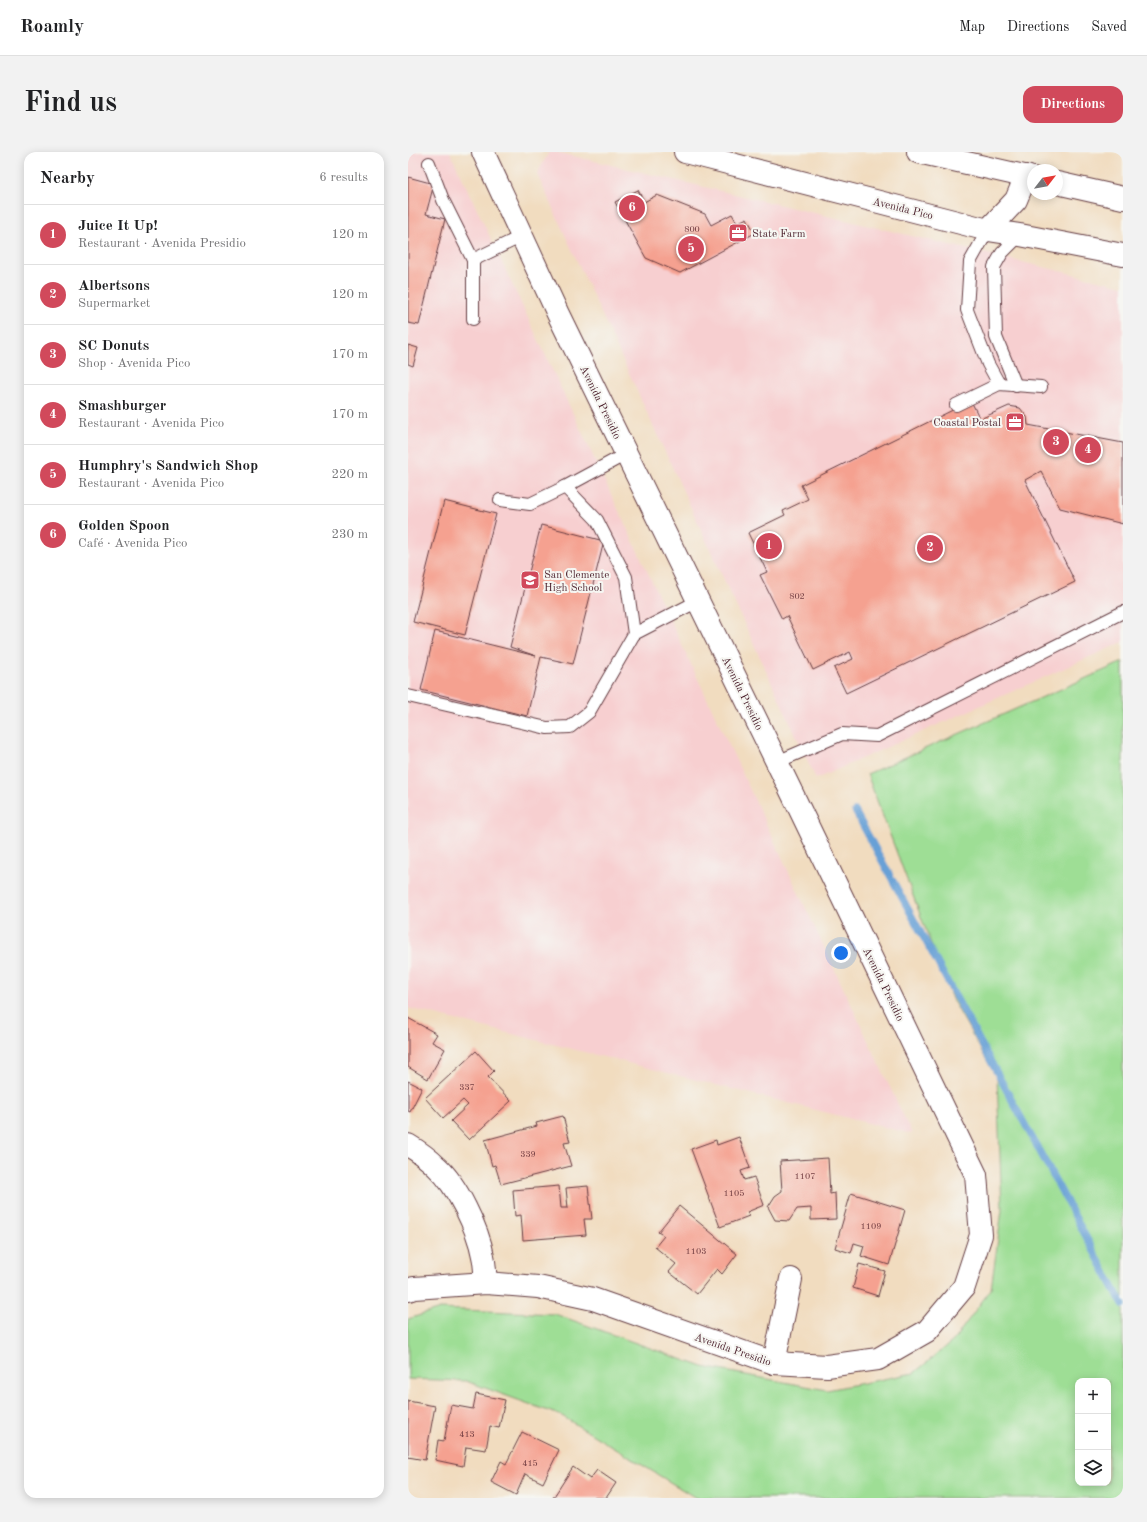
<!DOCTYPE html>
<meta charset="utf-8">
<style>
:root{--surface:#fff;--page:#f2f2f2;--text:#202124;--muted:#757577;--line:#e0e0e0;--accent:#d1495b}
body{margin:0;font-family:"Old Standard TT",serif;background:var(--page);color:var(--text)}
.controls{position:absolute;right:12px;bottom:12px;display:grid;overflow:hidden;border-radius:8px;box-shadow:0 2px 10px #0003}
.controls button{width:36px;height:36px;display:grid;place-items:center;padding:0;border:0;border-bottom:1px solid var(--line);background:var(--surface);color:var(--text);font:20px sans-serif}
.compass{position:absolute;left:619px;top:12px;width:36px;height:36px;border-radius:50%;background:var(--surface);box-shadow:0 2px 10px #0003;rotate:59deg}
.you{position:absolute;left:433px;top:801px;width:14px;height:14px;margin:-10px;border:3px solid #fff;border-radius:50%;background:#1a73e8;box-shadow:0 0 0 6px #1a73e833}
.badge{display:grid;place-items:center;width:26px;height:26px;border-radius:50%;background:var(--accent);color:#fff;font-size:13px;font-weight:700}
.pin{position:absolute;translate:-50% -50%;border:2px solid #fff;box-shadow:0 1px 4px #0006}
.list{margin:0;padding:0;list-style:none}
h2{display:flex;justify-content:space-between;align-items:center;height:52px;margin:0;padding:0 16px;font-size:17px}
h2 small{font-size:13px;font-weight:400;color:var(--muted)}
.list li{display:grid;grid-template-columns:26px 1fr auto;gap:12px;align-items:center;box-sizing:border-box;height:60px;padding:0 16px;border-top:1px solid var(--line)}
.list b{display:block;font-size:15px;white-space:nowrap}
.list p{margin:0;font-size:13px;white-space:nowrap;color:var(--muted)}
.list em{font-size:13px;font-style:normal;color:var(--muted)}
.icon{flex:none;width:22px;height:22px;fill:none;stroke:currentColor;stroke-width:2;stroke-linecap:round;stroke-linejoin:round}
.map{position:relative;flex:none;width:715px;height:1346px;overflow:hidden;border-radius:12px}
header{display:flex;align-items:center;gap:24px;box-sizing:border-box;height:56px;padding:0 20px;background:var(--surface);border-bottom:1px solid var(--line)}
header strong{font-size:19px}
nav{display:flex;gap:22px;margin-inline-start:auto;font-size:14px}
.intro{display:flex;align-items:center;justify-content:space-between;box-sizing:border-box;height:96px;padding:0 24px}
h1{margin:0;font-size:28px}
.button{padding:10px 18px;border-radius:12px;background:var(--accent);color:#fff;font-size:14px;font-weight:700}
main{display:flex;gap:24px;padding:0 24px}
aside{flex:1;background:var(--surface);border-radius:12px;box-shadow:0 2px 10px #0003}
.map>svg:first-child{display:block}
.built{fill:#f7cfd0}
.green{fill:#9ede95;stroke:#747e60;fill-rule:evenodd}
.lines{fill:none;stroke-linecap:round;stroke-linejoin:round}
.stream{stroke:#67a0d6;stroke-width:7}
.building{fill:#f5a190}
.service-casing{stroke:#633b41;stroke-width:14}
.minor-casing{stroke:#633b41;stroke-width:24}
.tertiary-casing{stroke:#633b41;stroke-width:24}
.trunk-casing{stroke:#633b41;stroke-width:24}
.service{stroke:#fff;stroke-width:12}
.minor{stroke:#fff;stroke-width:22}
.tertiary{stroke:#fff;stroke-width:22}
.trunk{stroke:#fff;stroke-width:22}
.labels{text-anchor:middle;stroke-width:4;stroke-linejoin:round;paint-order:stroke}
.number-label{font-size:9px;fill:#754044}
.street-label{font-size:11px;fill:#4a1f2b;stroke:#f6f6f2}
.poi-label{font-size:11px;fill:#4a1f2b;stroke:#f6f6f2;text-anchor:start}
</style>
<header>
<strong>Roamly</strong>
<nav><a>Map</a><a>Directions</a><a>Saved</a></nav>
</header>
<div class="intro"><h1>Find us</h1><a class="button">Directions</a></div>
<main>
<aside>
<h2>Nearby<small>6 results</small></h2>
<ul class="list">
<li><span class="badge">1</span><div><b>Juice It Up!</b><p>Restaurant · Avenida Presidio</p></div><em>120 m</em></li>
<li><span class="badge">2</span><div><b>Albertsons</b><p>Supermarket</p></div><em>120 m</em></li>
<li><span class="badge">3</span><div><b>SC Donuts</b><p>Shop · Avenida Pico</p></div><em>170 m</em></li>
<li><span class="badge">4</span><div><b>Smashburger</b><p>Restaurant · Avenida Pico</p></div><em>170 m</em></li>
<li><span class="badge">5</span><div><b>Humphry's Sandwich Shop</b><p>Restaurant · Avenida Pico</p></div><em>220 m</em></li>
<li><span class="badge">6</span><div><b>Golden Spoon</b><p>Café · Avenida Pico</p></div><em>230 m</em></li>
</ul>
</aside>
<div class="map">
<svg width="715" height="1346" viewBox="0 0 715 1346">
<rect width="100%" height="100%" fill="#f6f6f2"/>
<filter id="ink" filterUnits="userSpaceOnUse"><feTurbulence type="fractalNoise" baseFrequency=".025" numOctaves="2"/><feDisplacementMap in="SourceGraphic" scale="8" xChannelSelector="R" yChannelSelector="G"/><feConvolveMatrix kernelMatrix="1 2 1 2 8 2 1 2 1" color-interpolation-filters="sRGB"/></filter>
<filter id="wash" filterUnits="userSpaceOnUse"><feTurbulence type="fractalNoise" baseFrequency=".012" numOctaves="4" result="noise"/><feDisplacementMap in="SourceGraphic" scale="16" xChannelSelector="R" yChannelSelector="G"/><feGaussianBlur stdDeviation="0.9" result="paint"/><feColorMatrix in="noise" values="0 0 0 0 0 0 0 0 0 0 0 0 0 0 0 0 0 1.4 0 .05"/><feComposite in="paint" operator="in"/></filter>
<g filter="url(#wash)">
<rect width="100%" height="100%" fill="#f1dcbf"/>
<g class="built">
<path d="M0,0h42l462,982 -504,-126z"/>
<path d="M141,0h7l567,134v356l-307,137 -279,-605z"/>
</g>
<path class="green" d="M715,510v836h-427l-134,-82 -96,-35 -58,-2v-60l32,-10 115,5 148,53 124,23 87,-17 39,-32 38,-52 11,-79 -5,-132 -45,-79 -85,-225zM670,1229h30v102h-30z"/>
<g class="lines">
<path class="stream" d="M447,659l268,494"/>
</g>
<g id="blocks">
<g class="building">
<path d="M0,25l26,7 -8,30 19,5 -26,106 -11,-2z"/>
<path d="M230,38l6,12 13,-7 48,19 6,11 21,-11 5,9 10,-5 8,15 -75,40 -34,-15 -31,-56z"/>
<path d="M0,193l10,3 -5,18 -5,-2z"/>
<path d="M563,249l9,18 29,-13 11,2 7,9 1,8 95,18v81l-63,-16 -19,-37 -16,9 50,102 -229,111 -12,-25 19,-9 -3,-7 -37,18 -26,-54 -5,3 -22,-44 7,-3 -19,-39 37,-18 -2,-4 25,-12 -7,-14z"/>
<path d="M36,349l52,13 -31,121 -52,-13z"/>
<path d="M133,373l63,16 -31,123 -32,-7 -14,59 -106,-26 14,-59 101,25 -26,-9z"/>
<path d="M0,866l29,16 -5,8 13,7 -17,30 -20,-12z"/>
<path d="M68,899l18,20 -6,6 23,24 -42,39 -18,-19 17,-16 -5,-5 -20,18 -18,-20z"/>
<path d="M0,929l14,7 -12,24 -2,-1z"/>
<path d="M155,964l7,26 -6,1 7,23 -70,18 -6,-19 -3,1 -7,-26 52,-14 -1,-3z"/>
<path d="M331,985l11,31 -9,3 3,9 10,-3 10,28 -17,7 2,4 -29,11 -29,-78 25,-9 1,5z"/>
<path d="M420,1006l2,36 5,-1 1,26 -25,1v-12l-14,1 -8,12 -14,-1 -7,-13 7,-11 7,-5 -2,-30z"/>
<path d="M151,1034l2,22h7l-2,-20 22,-2 4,33h-8l2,16 -63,5 -2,-25 -6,1 -2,-26z"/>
<path d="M443,1041l54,17 -16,55 -28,-9 3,-10 -10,-3 -3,10 -16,-5z"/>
<path d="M271,1054l58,48 -15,20 -5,-5 -20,25 -28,-22 7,-8 -21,-17 9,-11 -6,-4z"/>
<path d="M451,1112l26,7 -7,25 -25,-8z"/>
<path d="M68,1242l29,6 -6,28 -9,-2 -4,24 -20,-3 -3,19 -28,-6 3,-20 6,1 7,-36 22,4z"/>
<path d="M0,1249l27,5 -10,54 -17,-3z"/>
<path d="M114,1280l37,18 -16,33 -18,-9 -9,21 -25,-13 10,-21 5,3z"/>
<path d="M165,1315l17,12 7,-9 19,13 -10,15h-53z"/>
</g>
</g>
</g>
<g filter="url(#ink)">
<use href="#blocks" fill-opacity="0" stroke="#633b41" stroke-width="1"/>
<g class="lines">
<g class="service-casing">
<g id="service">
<path d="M21,11l14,37 30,60v59"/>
<path d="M580,78l-18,32 -3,48 21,54 11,20"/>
<path d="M65,108l49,-24"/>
<path d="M608,234l-20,-49 -2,-70 8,-14 18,-18"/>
<path d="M548,253l43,-21 42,3"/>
<path d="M92,348l30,4 35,-17"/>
<path d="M226,482l64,-33"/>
<path d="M0,544l139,32 23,-1 19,-15 45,-78 -8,-57 -29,-57 -32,-33 61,-33"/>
<path d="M369,610l65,-28 35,2 246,-124"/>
</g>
</g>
<g class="minor-casing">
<g id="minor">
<path d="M0,993c10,6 20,13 29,22 20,18 41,62 46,89 2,8 2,18 3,27"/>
<path d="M366,1211l17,-84"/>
</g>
</g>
<g class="tertiary-casing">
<path id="tertiary" d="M0,1138l6,-2 72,-5 52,4 55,12 181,64 53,3 51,-7 49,-28 37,-44 17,-52 -5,-60 -186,-386 -232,-475 -75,-162"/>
</g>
<g class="trunk-casing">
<g id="trunk">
<path d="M277,0l303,78 32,5 103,20"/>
<path d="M510,0l115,26"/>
<path d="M649,31l66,15"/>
<path d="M580,78l28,-30 10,-24"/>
</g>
</g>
<use href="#service" class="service"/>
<use href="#minor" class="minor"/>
<use href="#tertiary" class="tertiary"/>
<use href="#trunk" class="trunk"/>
</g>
</g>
<defs>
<g id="office-square" transform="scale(1)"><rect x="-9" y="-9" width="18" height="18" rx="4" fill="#d1495b" stroke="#f6f6f2"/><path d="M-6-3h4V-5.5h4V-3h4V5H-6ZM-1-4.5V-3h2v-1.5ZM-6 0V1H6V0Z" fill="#fff"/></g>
<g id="school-square" transform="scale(1)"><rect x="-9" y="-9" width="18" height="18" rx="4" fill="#d1495b" stroke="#f6f6f2"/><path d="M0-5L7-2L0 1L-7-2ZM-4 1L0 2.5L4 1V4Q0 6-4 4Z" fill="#fff"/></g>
</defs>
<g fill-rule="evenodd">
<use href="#office-square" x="330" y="81"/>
<use href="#office-square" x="607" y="270"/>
<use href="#school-square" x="122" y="428"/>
</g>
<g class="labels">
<g class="number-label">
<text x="284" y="80">800</text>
<text x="389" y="447">802</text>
<text x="59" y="938">337</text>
<text x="120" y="1005">339</text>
<text x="397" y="1027">1107</text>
<text x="326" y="1044">1105</text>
<text x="463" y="1077">1109</text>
<text x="288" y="1102">1103</text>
<text x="59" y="1285">413</text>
<text x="122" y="1314">415</text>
</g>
<g class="street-label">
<text transform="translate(495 56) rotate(14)" y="4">Avenida Pico</text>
<text transform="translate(193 250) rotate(64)" y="4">Avenida Presidio</text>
<text transform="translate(335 541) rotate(64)" y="4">Avenida Presidio</text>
<text transform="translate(476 832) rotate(64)" y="4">Avenida Presidio</text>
<text transform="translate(325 1197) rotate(19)" y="4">Avenida Presidio</text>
</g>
<g class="poi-label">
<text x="344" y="85">State Farm</text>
<text x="593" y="274" text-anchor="end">Coastal Postal</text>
<text x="136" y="426">San Clemente<tspan x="136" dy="13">High School</tspan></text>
</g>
</g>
</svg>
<div class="controls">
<button>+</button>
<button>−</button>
<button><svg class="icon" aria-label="layers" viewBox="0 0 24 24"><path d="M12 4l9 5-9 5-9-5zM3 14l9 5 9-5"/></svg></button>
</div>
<svg class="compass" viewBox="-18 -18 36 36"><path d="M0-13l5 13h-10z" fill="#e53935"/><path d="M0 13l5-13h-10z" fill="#757577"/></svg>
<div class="you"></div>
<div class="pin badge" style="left:361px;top:394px">1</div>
<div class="pin badge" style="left:522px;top:396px">2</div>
<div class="pin badge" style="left:648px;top:290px">3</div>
<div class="pin badge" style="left:680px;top:298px">4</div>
<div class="pin badge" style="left:283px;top:97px">5</div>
<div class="pin badge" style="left:224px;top:56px">6</div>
</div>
</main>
